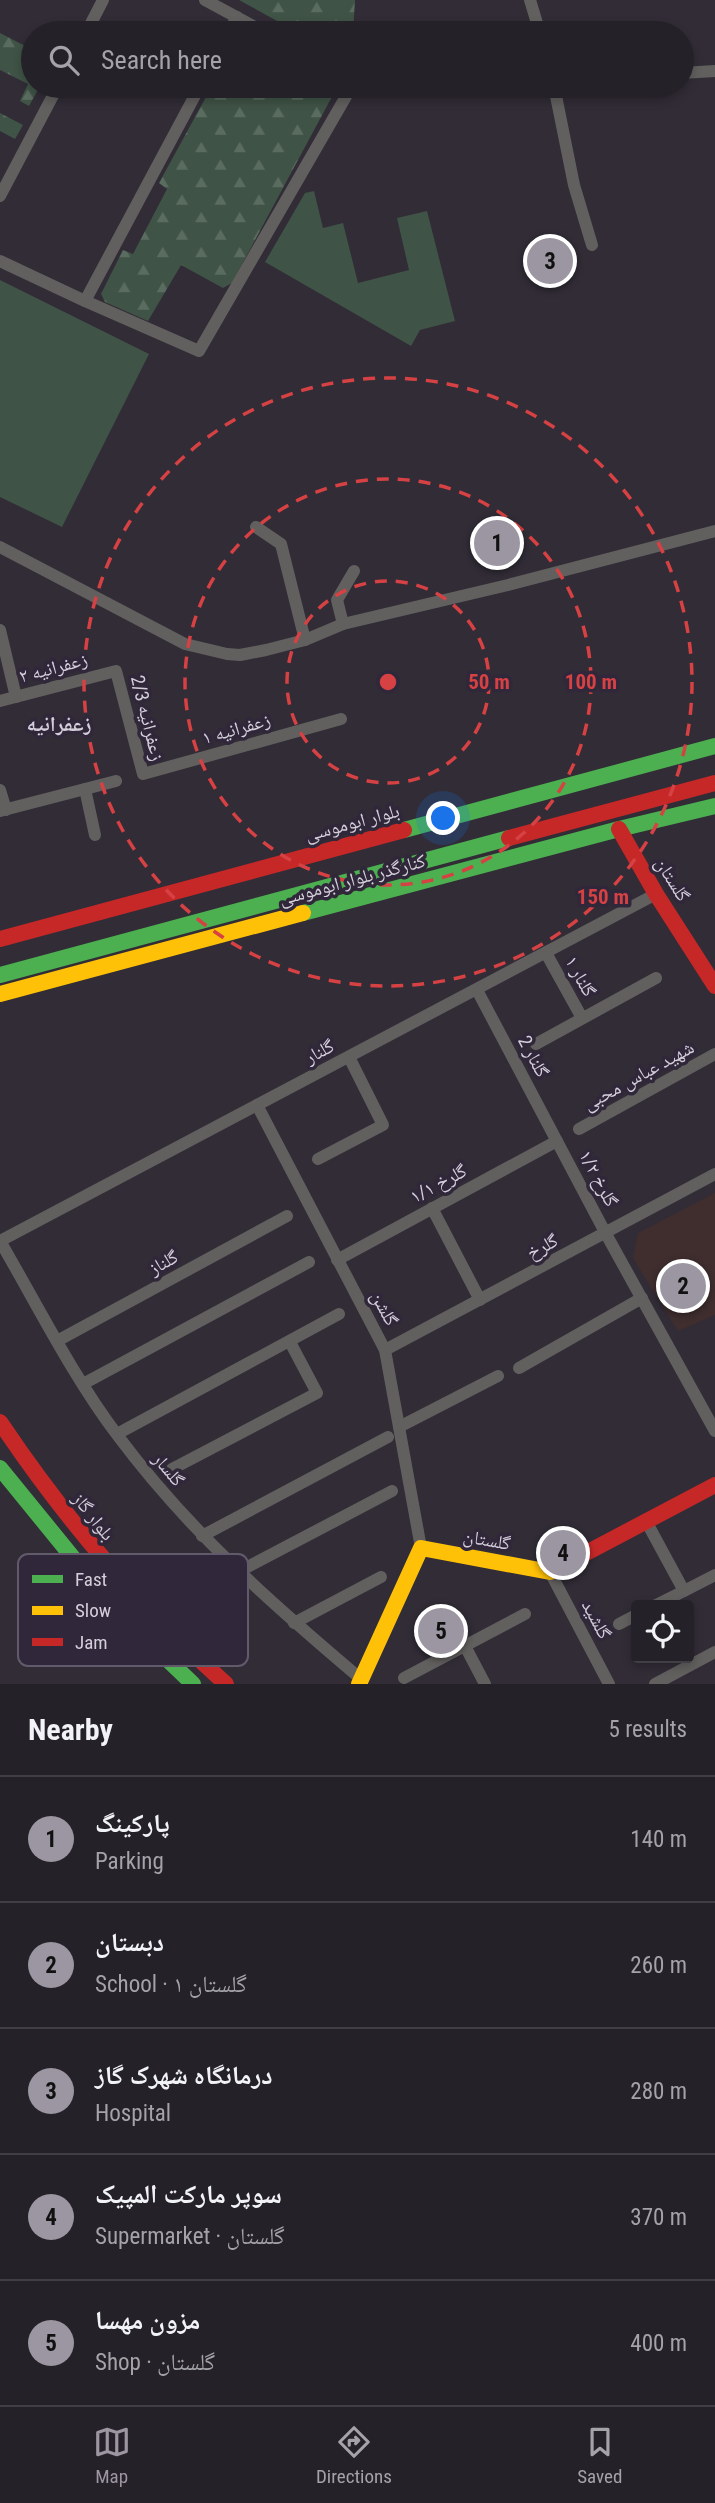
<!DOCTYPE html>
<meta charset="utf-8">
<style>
:root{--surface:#252128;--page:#2d2930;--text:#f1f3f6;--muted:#a3a3a8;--line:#423e45;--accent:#9b96a1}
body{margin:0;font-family:"Roboto Condensed","Noto Naskh Arabic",sans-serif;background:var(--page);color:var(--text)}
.controls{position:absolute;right:21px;bottom:21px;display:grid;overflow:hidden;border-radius:7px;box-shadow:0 4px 10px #0003}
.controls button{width:63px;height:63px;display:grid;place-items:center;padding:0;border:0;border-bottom:2px solid var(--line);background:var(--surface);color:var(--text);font:35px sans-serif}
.you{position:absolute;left:444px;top:819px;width:24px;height:24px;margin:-18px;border:5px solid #fff;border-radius:50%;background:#1a73e8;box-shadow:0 0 0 10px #1a73e833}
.badge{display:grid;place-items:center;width:46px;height:46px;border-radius:50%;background:var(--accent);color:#111;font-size:23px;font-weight:700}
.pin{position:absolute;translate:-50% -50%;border:4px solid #fff;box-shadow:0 2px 7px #0006}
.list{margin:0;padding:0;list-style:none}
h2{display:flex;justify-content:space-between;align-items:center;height:91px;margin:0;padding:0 28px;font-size:30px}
h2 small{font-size:23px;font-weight:400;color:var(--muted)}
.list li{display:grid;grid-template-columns:46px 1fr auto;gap:21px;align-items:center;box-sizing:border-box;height:126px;padding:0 28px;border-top:2px solid var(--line)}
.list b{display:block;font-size:26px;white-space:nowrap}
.list p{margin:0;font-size:23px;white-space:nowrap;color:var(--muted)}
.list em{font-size:23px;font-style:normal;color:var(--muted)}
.icon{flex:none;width:38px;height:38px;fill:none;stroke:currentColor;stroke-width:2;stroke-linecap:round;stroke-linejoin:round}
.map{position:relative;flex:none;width:715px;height:1684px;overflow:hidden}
.search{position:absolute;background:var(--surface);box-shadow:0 4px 10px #0003;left:21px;right:21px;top:21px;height:77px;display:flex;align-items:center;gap:18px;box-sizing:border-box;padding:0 24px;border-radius:38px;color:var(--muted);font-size:26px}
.sheet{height:721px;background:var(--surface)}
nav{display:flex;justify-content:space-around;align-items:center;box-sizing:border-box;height:98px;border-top:2px solid var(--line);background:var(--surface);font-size:19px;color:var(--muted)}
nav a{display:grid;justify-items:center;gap:4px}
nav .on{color:var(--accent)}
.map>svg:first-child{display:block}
.education{fill:#402e2f}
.green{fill:#3f5346}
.forest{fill:url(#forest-firs)}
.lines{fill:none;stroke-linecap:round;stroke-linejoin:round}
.street{stroke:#62605f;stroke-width:12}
.fast{stroke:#4caf50;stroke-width:16}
.slow{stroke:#ffc107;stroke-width:16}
.jam{stroke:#c62828;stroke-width:16}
.ring{fill:none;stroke:#d64143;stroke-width:3.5;stroke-dasharray:12 9}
.labels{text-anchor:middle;stroke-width:7;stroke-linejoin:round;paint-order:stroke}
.street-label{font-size:19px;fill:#d4cfdb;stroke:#30283a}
.neighbourhood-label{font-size:21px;font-weight:bold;fill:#d4cfdb;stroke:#30283a}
.key{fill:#30283a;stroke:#615a6a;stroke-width:2}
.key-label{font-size:19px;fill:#d4cfdb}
.centre{fill:#d64143;stroke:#30283a;stroke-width:3.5}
.ring-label{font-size:21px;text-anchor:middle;font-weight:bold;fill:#d64143;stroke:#30283a;stroke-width:7;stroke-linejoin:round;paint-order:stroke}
</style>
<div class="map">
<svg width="715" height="1684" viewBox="0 0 715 1684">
<defs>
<pattern id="forest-firs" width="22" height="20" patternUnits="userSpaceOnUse" patternTransform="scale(1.75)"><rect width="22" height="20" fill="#3f5346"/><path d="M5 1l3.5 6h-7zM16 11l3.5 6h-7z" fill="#5a6b60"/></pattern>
</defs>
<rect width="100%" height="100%" fill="#312c36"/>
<path class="education" d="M715,1193v122l-37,16 -45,-73 5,-25z"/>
<g class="green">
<path d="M314,191l9,37 20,-5 15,60 51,-13 -12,-52 30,-7 28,110 -35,9 -9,16 -146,-84 40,-69z"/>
<path d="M0,280l149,74 -87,173 -62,-30z"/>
</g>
<g class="forest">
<path d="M239,0h116l-2,33h-54z"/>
<path d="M0,33l33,17v36h7l-11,20 -9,-5 8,-17 -28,-14z"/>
<path d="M212,86h122l1,5 -103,192 -9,5 -42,-23 -33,56 -43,-19 -4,-8 22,-44 10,4 34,-65 -8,-6z"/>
<path d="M0,113l23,12 -8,14 -15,-8z"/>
</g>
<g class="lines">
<g class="street">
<path d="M205,0l61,33"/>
<path d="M530,0l10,33"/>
<path d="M86,33l17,-33"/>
<path d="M228,33l9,-16"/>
<path d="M682,73l33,-2"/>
<path d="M554,86l20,99 18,60"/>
<path d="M0,196l58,-110"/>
<path d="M0,261l85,40 114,50 153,-265"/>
<path d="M85,301l115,-215"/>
<path d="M256,527l25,17 24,96"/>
<path d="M0,547l185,97 42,10 13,1 26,-5 39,-10 38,-16 165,-39 207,-54"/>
<path d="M343,624l-6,-24 17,-29"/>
<path d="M0,630l16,67"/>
<path d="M0,701l116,-30 27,103 198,-55"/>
<path d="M85,789l10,46"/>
<path d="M0,790l6,20"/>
<path d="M0,811l116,-30"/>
<path d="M546,953l36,65"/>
<path d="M477,990l129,244 109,197"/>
<path d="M536,1044l120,-66"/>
<path d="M257,1105l128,245 36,198"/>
<path d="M579,1129l136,-75"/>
<path d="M318,1159l65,-34 -34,-68"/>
<path d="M432,1208l48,92"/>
<path d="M0,1241l656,-347"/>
<path d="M0,1241c38,65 72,134 118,195 71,95 153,167 243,243"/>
<path d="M337,1260l220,-119"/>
<path d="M57,1341l230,-125"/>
<path d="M385,1350l330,-176"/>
<path d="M519,1368l123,-70"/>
<path d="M83,1384l226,-122"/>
<path d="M399,1427l99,-51"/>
<path d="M117,1434l222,-120"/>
<path d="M172,1469l145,-76 -27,-51"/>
<path d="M646,1521l38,70 -28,14"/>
<path d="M202,1536l186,-99"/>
<path d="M238,1572l154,-81"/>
<path d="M550,1572l59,112"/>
<path d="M684,1591l31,-16"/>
<path d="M294,1623l87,-46"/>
<path d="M619,1624l17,-9"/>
<path d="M465,1646l20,38"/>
<path d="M404,1678l121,-64"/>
<path d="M655,1684l60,-32"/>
</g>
<g class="fast">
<path d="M404,830l311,-84"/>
<path d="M303,913l316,-84 96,-23"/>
<path d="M0,975l509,-137"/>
<path d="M0,1468l96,118 47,50 50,48"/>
</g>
<g class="slow">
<path d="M0,994l303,-81"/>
<path d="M359,1684l62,-136 129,24 21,-11"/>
</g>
<g class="jam">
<path d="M619,829l37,65 59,92"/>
<path d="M509,838l206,-55"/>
<path d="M0,939l404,-109"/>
<path d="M0,1422c65,97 139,184 226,262"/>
<path d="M571,1561l144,-76"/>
</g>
</g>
<g class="ring">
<circle cx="388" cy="682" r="101"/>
<circle cx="388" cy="682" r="203"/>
<circle cx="388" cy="682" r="304"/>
</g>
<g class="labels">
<g class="street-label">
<text transform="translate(53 667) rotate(-15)" y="7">زعفرانیه ۲</text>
<text transform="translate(148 718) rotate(76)" y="7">زعفرانیه 2/3</text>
<text transform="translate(236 728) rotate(-16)" y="7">زعفرانیه ۱</text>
<text transform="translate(352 822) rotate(-15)" y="7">بلوار ابوموسی</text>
<text transform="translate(352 879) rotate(-15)" y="7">کنارگذر بلوار ابوموسی</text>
<text transform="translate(673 879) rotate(58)" y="7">گلستان</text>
<text transform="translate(581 976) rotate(61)" y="7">گلنار ۱</text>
<text transform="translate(319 1051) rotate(-28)" y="7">گلنار</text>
<text transform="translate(534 1056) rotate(62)" y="7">گلنار 2</text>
<text transform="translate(638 1075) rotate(-29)" y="7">شهید عباس محبی</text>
<text transform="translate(599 1178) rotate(62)" y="7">گلرخ ۱/۲</text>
<text transform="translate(438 1183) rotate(-28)" y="7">گلرخ ۱/۱</text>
<text transform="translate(542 1246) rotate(-28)" y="7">گلرخ</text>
<text transform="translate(163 1262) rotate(-29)" y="7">گلناز</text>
<text transform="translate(385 1308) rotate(62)" y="7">گلشن</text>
<text transform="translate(169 1469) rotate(50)" y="7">گلسار</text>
<text transform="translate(94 1516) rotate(52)" y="7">بلوار گاز</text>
<text transform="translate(487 1539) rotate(10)" y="7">گلستان</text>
<text transform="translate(597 1619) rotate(62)" y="7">گلشید</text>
</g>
<g class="neighbourhood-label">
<text x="59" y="731">زعفرانیه</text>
</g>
</g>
<rect x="18" y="1554" width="230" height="112" rx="10" class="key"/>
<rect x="32" y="1575" width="31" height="8" fill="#4caf50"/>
<rect x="32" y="1606" width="31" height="9" fill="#ffc107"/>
<rect x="32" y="1638" width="31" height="8" fill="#c62828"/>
<g class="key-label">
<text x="75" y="1586">Fast</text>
<text x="75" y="1617">Slow</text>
<text x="75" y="1649">Jam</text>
</g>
<circle cx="388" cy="682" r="10" class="centre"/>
<g class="ring-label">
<text x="489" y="689">50 m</text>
<text x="591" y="689">100 m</text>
<text x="603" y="904">150 m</text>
</g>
</svg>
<div class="controls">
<button><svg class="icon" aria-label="locate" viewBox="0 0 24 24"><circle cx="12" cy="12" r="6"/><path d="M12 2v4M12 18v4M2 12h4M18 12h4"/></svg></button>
</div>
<div class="you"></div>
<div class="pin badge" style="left:497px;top:543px">1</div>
<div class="pin badge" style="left:683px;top:1286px">2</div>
<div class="pin badge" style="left:550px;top:261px">3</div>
<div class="pin badge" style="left:563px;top:1553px">4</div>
<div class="pin badge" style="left:441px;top:1631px">5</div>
<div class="search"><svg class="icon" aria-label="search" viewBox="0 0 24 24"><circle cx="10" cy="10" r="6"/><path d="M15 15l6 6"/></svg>Search here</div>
</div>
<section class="sheet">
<h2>Nearby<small>5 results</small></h2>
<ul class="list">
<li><span class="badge">1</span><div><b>پارکینگ</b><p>Parking</p></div><em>140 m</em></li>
<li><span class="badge">2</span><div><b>دبستان</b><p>School · گلستان ۱</p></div><em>260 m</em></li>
<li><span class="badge">3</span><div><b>درمانگاه شهرک گاز</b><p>Hospital</p></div><em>280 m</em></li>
<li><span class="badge">4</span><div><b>سوپر مارکت المپیک</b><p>Supermarket · گلستان</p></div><em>370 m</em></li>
<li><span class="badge">5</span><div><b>مزون مهسا</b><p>Shop · گلستان</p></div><em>400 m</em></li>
</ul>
</section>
<nav>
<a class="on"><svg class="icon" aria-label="map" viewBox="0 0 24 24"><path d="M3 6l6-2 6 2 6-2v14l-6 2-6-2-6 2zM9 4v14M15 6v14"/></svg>Map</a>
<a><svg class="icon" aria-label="directions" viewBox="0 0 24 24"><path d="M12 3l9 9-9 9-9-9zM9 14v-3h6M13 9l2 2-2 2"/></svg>Directions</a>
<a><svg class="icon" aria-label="saved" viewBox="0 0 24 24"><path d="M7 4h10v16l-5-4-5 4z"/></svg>Saved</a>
</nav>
